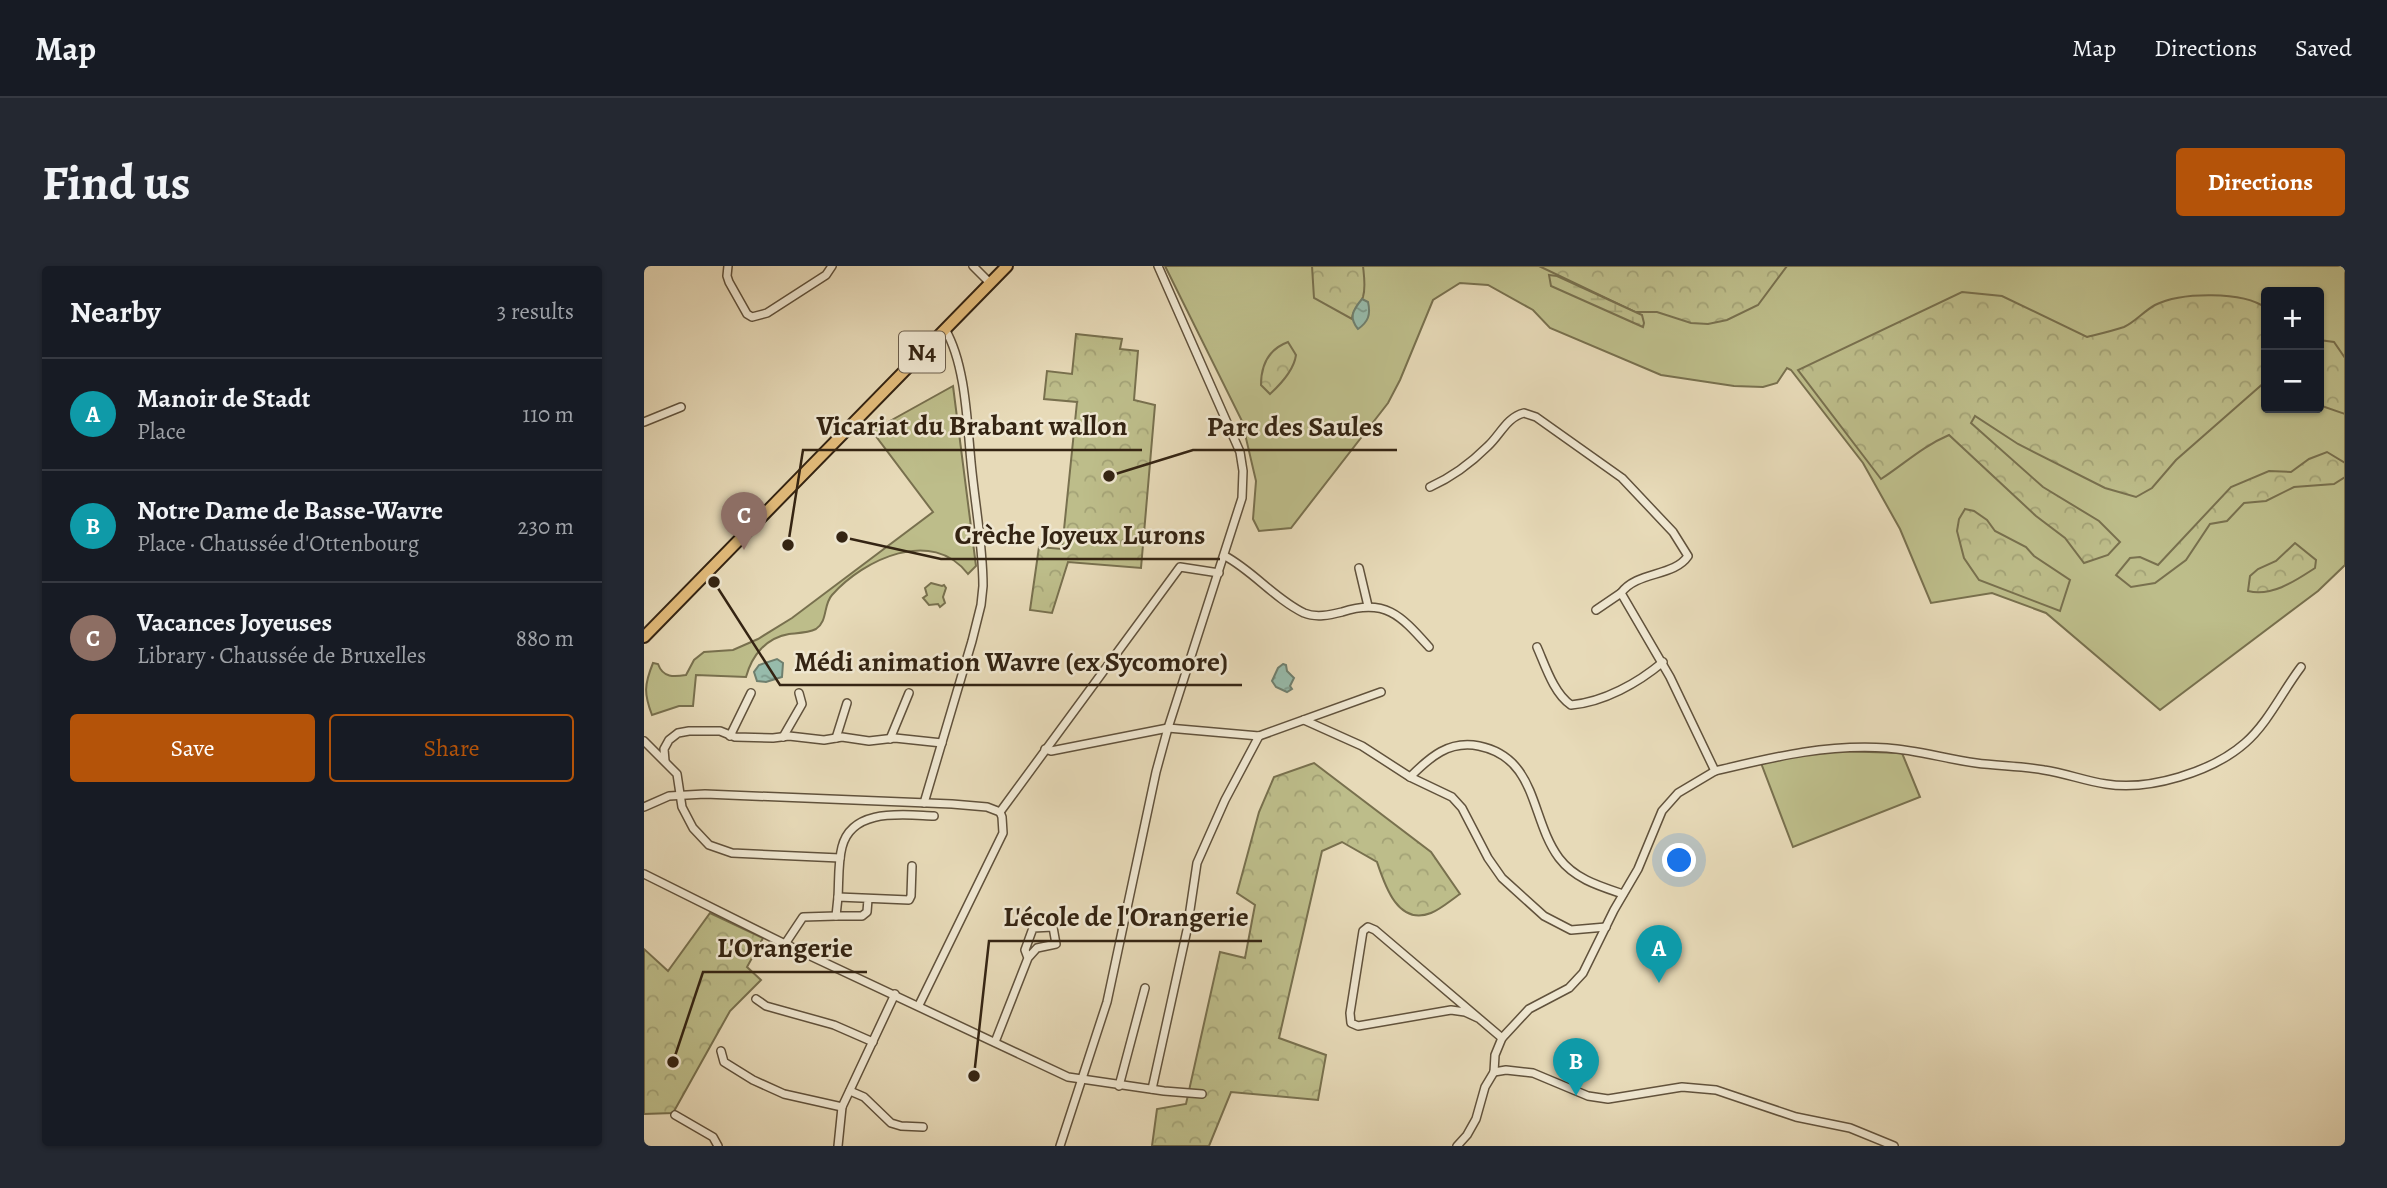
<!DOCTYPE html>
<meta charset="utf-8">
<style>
:root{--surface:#171b24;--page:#242831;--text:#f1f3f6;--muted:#9ea1a6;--line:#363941;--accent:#b45309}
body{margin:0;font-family:Alegreya,serif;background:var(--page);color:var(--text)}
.controls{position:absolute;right:21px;top:21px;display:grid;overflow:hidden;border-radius:7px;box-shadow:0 2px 5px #0004}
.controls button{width:63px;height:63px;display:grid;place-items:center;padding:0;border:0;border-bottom:2px solid var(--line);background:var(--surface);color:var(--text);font:35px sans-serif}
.you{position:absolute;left:1036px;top:595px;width:24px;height:24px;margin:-18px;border:5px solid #fff;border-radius:50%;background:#1a73e8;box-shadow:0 0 0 10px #1a73e833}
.badge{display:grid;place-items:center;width:46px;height:46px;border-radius:50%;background:var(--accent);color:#fff;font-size:23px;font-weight:700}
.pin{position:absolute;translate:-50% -58px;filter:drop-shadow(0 2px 4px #0008)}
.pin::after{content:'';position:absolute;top:37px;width:24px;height:21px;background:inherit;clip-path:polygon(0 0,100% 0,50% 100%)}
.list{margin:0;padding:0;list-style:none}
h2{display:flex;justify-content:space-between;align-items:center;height:91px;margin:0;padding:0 28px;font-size:30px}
h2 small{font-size:23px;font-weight:400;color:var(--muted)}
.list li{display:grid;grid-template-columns:46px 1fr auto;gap:21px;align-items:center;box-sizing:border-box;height:112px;padding:0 28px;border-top:2px solid var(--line)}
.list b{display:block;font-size:26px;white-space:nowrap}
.list p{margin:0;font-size:23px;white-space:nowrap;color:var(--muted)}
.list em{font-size:23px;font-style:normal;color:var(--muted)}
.actions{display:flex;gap:14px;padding:21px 28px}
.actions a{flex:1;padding:16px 0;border:2px solid var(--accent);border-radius:7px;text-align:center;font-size:24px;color:var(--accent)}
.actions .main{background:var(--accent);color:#fff}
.map{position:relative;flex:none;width:1701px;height:880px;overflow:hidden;border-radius:7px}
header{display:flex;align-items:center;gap:42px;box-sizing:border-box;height:98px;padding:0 35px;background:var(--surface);border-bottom:2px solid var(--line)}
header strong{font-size:33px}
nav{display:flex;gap:38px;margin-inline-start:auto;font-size:24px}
.intro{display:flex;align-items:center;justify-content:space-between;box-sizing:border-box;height:168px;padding:0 42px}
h1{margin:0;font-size:49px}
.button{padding:18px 32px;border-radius:7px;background:var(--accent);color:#fff;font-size:24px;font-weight:700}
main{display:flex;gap:42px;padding:0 42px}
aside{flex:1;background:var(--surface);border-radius:7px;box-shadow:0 2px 5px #0004}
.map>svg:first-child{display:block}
.green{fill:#bdbd8a;stroke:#78704e;stroke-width:2;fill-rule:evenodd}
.forest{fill:url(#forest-crowns);stroke:#78704e;stroke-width:2}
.wetland{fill:url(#wetland-marsh);stroke:#78704e;stroke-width:2}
.water{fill:url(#water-ripples);stroke:#6f7f6e;stroke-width:2}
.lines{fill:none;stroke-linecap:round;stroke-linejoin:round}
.minor-casing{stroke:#61523c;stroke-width:10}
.primary-casing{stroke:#342413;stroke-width:14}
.minor{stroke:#efe7d1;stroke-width:7}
.primary{stroke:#e4bd7c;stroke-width:10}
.labels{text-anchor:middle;stroke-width:5;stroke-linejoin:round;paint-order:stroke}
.shield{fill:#efe7d1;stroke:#6c5e4c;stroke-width:2}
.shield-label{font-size:24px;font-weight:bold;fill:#342413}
.leader{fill:none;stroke:#342413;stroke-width:2.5}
.callout-dot{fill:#342413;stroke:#efe7d1;stroke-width:2.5}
.callout-label{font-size:28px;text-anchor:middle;font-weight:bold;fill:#342413;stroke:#efe7d1;stroke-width:5;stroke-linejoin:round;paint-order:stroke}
</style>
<header>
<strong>Map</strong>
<nav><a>Map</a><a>Directions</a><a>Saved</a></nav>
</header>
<div class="intro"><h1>Find us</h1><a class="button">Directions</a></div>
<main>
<aside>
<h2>Nearby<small>3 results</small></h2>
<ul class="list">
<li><span class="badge" style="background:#0f9aa8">A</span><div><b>Manoir de Stadt</b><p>Place</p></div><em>110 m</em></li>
<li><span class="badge" style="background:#0f9aa8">B</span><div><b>Notre Dame de Basse-Wavre</b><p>Place · Chaussée d'Ottenbourg</p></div><em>230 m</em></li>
<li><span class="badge" style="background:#8d6e63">C</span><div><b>Vacances Joyeuses</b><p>Library · Chaussée de Bruxelles</p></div><em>880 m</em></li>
</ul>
<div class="actions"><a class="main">Save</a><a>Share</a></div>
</aside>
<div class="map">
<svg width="1701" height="880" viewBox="0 0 1701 880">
<defs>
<pattern id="forest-crowns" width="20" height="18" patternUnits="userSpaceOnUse" patternTransform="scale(1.75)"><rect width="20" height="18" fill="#bdbd8a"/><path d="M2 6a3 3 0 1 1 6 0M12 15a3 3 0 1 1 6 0" fill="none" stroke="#a3a276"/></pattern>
<pattern id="wetland-marsh" width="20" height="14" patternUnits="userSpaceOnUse" patternTransform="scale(1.75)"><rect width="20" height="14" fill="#bdbd8a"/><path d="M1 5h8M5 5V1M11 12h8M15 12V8" fill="none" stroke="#a3a276"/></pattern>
<pattern id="water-ripples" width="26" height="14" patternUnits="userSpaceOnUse" patternTransform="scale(1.75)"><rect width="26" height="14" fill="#97bbab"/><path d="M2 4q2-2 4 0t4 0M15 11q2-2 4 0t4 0" fill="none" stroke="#7c988a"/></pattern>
</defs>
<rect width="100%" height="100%" fill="#e7dab8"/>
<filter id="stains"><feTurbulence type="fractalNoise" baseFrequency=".00286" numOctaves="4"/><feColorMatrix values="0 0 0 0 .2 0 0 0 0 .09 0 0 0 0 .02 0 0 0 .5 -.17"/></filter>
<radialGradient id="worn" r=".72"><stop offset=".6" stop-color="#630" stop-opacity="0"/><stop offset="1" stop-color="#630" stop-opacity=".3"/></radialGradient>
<g class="green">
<path d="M521,0h1180v299l-27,26 -158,119 -114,-97 -54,-20 -61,10 -31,-74 -37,-66 -72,-93 -4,-2 -10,15 -14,4 -29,-1 -73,-11 -111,-47 -17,-18 -45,-25 -28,-2 -27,17 -33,80 -12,23 -97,125 -32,3 -6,-12 3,-38 -14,-60zM1622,26h53v116h-53z"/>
<path d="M309,120l23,180 -8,8c-36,-47 -104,-15 -136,21 -9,10 -4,26 -16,34 -8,4 -18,4 -27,5 -23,4 -37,21 -43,43l-50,-2 -3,31h-14l-27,9c-8,-21 -8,-30 1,-52l5,1c5,14 16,13 28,11l8,-15 10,-8 29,-2 25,-11 34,-21 141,-106 -61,-81z"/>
<path d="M287,317l11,3 2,-1 2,3 -3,9 2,6 -5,4 -2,-3 -9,1 -6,-7 4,-3 -2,-7z"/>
<path d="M1192,485l66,2 18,44 -127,50 -32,-84 41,-10z"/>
</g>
<g class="forest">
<path d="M668,0h51c1,10 3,21 0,31 -3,9 -11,12 -11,22l-38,-21z"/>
<path d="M895,0h248l-29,39 -31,15 -19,4 -17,-1 -34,-11h-22z"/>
<path d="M1318,26l40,4 85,41c12,-3 25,-6 37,-10 11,-5 20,-16 31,-22 26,-13 88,-14 111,3v73l-90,79 -24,28 -16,9 -31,-9 -87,-44 -43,-28 -4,7 72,64 56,34 21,21 -12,13 -24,8 -19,-25 -29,-22 -87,-81c-26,11 -45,29 -68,44l-83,-109z"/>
<path d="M432,68l46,5 -2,10 18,2 -4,49 21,5 -14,163 -73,-6 -16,51 -22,-3 9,-63 23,2 15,-147 -33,-3 3,-28 25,3z"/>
<path d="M1675,74l15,2 11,16v56l-26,-9z"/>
<path d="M644,76l8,13c-2,15 -14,28 -26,39l-9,-9c0,-21 8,-36 27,-43z"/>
<path d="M1683,186l18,11v14l-11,7 -40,3 -28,14 -22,2 -17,18 -17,3 -24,36 -31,23 -24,4 -15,-12 14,-17 10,-1 18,8 73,-78 38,-16 22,1 18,-13z"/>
<path d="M1321,243l9,2 13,9 8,11 31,16 8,9 36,24 -10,31 -81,-31 -15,-22 -7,-27 2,-12z"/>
<path d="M1651,277l21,17 -1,8c-20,13 -43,29 -67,23l2,-15 8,-7 18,-8z"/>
<path d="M670,497l117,89 29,42c-9,6 -19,15 -29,19 -33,13 -46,-27 -54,-51l-35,-20 -20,9 -43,187 47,17 -8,45 -87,-8 -22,54h-57l5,-37 29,-5 34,-152 25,6 10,-53 -18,-12 22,-81 15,-35z"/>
<path d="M66,647l53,25 -16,29 14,13 -31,31 -57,102 -29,1v-165l24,22z"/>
</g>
<path class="wetland" d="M905,9l8,1 85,39 2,8 -1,4 -92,-41z"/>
<g class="water">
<path d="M718,33l6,3c3,13 0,20 -10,27 -9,-11 -6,-18 4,-30z"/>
<path d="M133,393l6,4 -1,14 -16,5 -9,-1 -3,-9 5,-7z"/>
<path d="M639,398l3,1 1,6 7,7 -4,8 2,3 -5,3 -11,-5 -4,-6 6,-13z"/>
</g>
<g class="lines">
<g class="minor-casing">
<g id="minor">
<path d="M84,0l-1,10 2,6 18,32 5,3 15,-4 59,-38 6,-9"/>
<path d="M329,0l17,17"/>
<path d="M0,156l37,-15"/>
<path d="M786,221c20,-9 42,-25 58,-41 12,-11 19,-29 36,-33l12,4 86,61 51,54 15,24c-14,21 -51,15 -67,37l49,84 45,94"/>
<path d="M581,290c28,15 50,43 79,57 12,5 26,2 38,-1 44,-14 59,4 87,35"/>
<path d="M715,302l9,38"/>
<path d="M952,344l25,-17"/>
<path d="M893,381c8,18 17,47 34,58 33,-3 67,-22 92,-43"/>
<path d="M660,454l58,26 48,31 42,20 10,11 26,50 14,20 42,38 27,14 35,-3"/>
<path d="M86,470l21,-43"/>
<path d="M139,471l19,-33 -3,-11"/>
<path d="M192,472l11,-35"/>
<path d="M246,473l19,-46"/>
<path d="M0,475l33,33 5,33 11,21 16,17 23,8 108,5"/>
<path d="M401,483l6,2 117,-23 91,8 122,-44"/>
<path d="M21,495l-1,-12 5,-9 9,-7 11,-2h31l15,6 38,1 16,-2 35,4 18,-3 27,4 26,-3 47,5"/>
<path d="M766,511c20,-20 39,-37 69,-31 59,12 51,73 80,112 16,21 40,28 64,36"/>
<path d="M280,537l48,-162 9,-36 2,-19c0,-38 -7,-76 -11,-114 -5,-44 -5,-105 -27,-143"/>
<path d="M0,541l25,-11 36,-2 247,10 35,3 13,5"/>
<path d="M356,546l180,-245 39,6"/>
<path d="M0,608l141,70 283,133 96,14 38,3"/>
<path d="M194,631c1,-16 0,-35 4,-50 10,-40 62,-32 92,-31"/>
<path d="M224,633l-1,13 -5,4h-26l2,-19 71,3 2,-4 1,-30"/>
<path d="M141,678l18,-27 33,-1"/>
<path d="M112,733l10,7 68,19 39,17"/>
<path d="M275,739l84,-172 -1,-16 -2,-5"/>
<path d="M834,752l-13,-6 -14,-2 -93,16 -7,-3 -1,-10 13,-82 5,-4 7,3 127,108"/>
<path d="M351,776l33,-84 -3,-8 8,-22 20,-1 3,17 -19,4 -9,10"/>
<path d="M77,785l3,11 29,18 31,14 58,13"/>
<path d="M850,806l12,-2 27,3 55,23 20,3 74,-12 34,3 80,27 54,11 44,18"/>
<path d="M475,820l26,-98"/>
<path d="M508,823l35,-159 10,-67 28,-63 34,-64"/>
<path d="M206,825l14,6 27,26 10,3 22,1"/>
<path d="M31,849l38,22 5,9"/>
<path d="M194,880l4,-39 53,-113"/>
<path d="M416,880l47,-144 49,-230 12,-44 74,-230 1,-27 -3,-19 -82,-186"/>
<path d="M813,880l10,-11 9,-16 9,-32 9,-15 1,-17 7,-17 27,-29 40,-21 14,-15 31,-63 24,-41 24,-58 16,-18 37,-22c59,-14 110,-27 172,-23 30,2 59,11 89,15 22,3 46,3 68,7 21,3 41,11 62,14 43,7 106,-12 139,-41 23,-20 37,-51 56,-76"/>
</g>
</g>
<g class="primary-casing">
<path id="primary" d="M0,371l363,-371"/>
</g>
<use href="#minor" class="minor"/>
<use href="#primary" class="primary"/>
</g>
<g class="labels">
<rect class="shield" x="255" y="65.5" width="46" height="41" rx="5"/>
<g class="shield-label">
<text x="278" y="94">N4</text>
</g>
</g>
<path class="leader" d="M144 279L159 184H498M465 210L549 184H753M198 271L297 293H576M70 316L136 419H598M330 810L345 675H618M29 796L59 706H223"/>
<g class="callout-dot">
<circle cx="144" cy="279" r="7"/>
<circle cx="465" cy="210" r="7"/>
<circle cx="198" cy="271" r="7"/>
<circle cx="70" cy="316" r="7"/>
<circle cx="330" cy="810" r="7"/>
<circle cx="29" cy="796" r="7"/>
</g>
<g class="callout-label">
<text x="328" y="169">Vicariat du Brabant wallon</text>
<text x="651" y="170">Parc des Saules</text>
<text x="436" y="278">Crèche Joyeux Lurons</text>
<text x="367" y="405">Médi animation Wavre (ex Sycomore)</text>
<text x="482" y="660">L'école de l'Orangerie</text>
<text x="141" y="691">L'Orangerie</text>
</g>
<rect width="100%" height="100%" filter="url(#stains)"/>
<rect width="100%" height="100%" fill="url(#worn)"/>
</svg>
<div class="controls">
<button>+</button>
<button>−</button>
</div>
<div class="you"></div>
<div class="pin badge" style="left:1015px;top:717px;background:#0f9aa8">A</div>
<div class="pin badge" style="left:932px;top:830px;background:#0f9aa8">B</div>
<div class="pin badge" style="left:100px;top:284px;background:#8d6e63">C</div>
</div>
</main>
